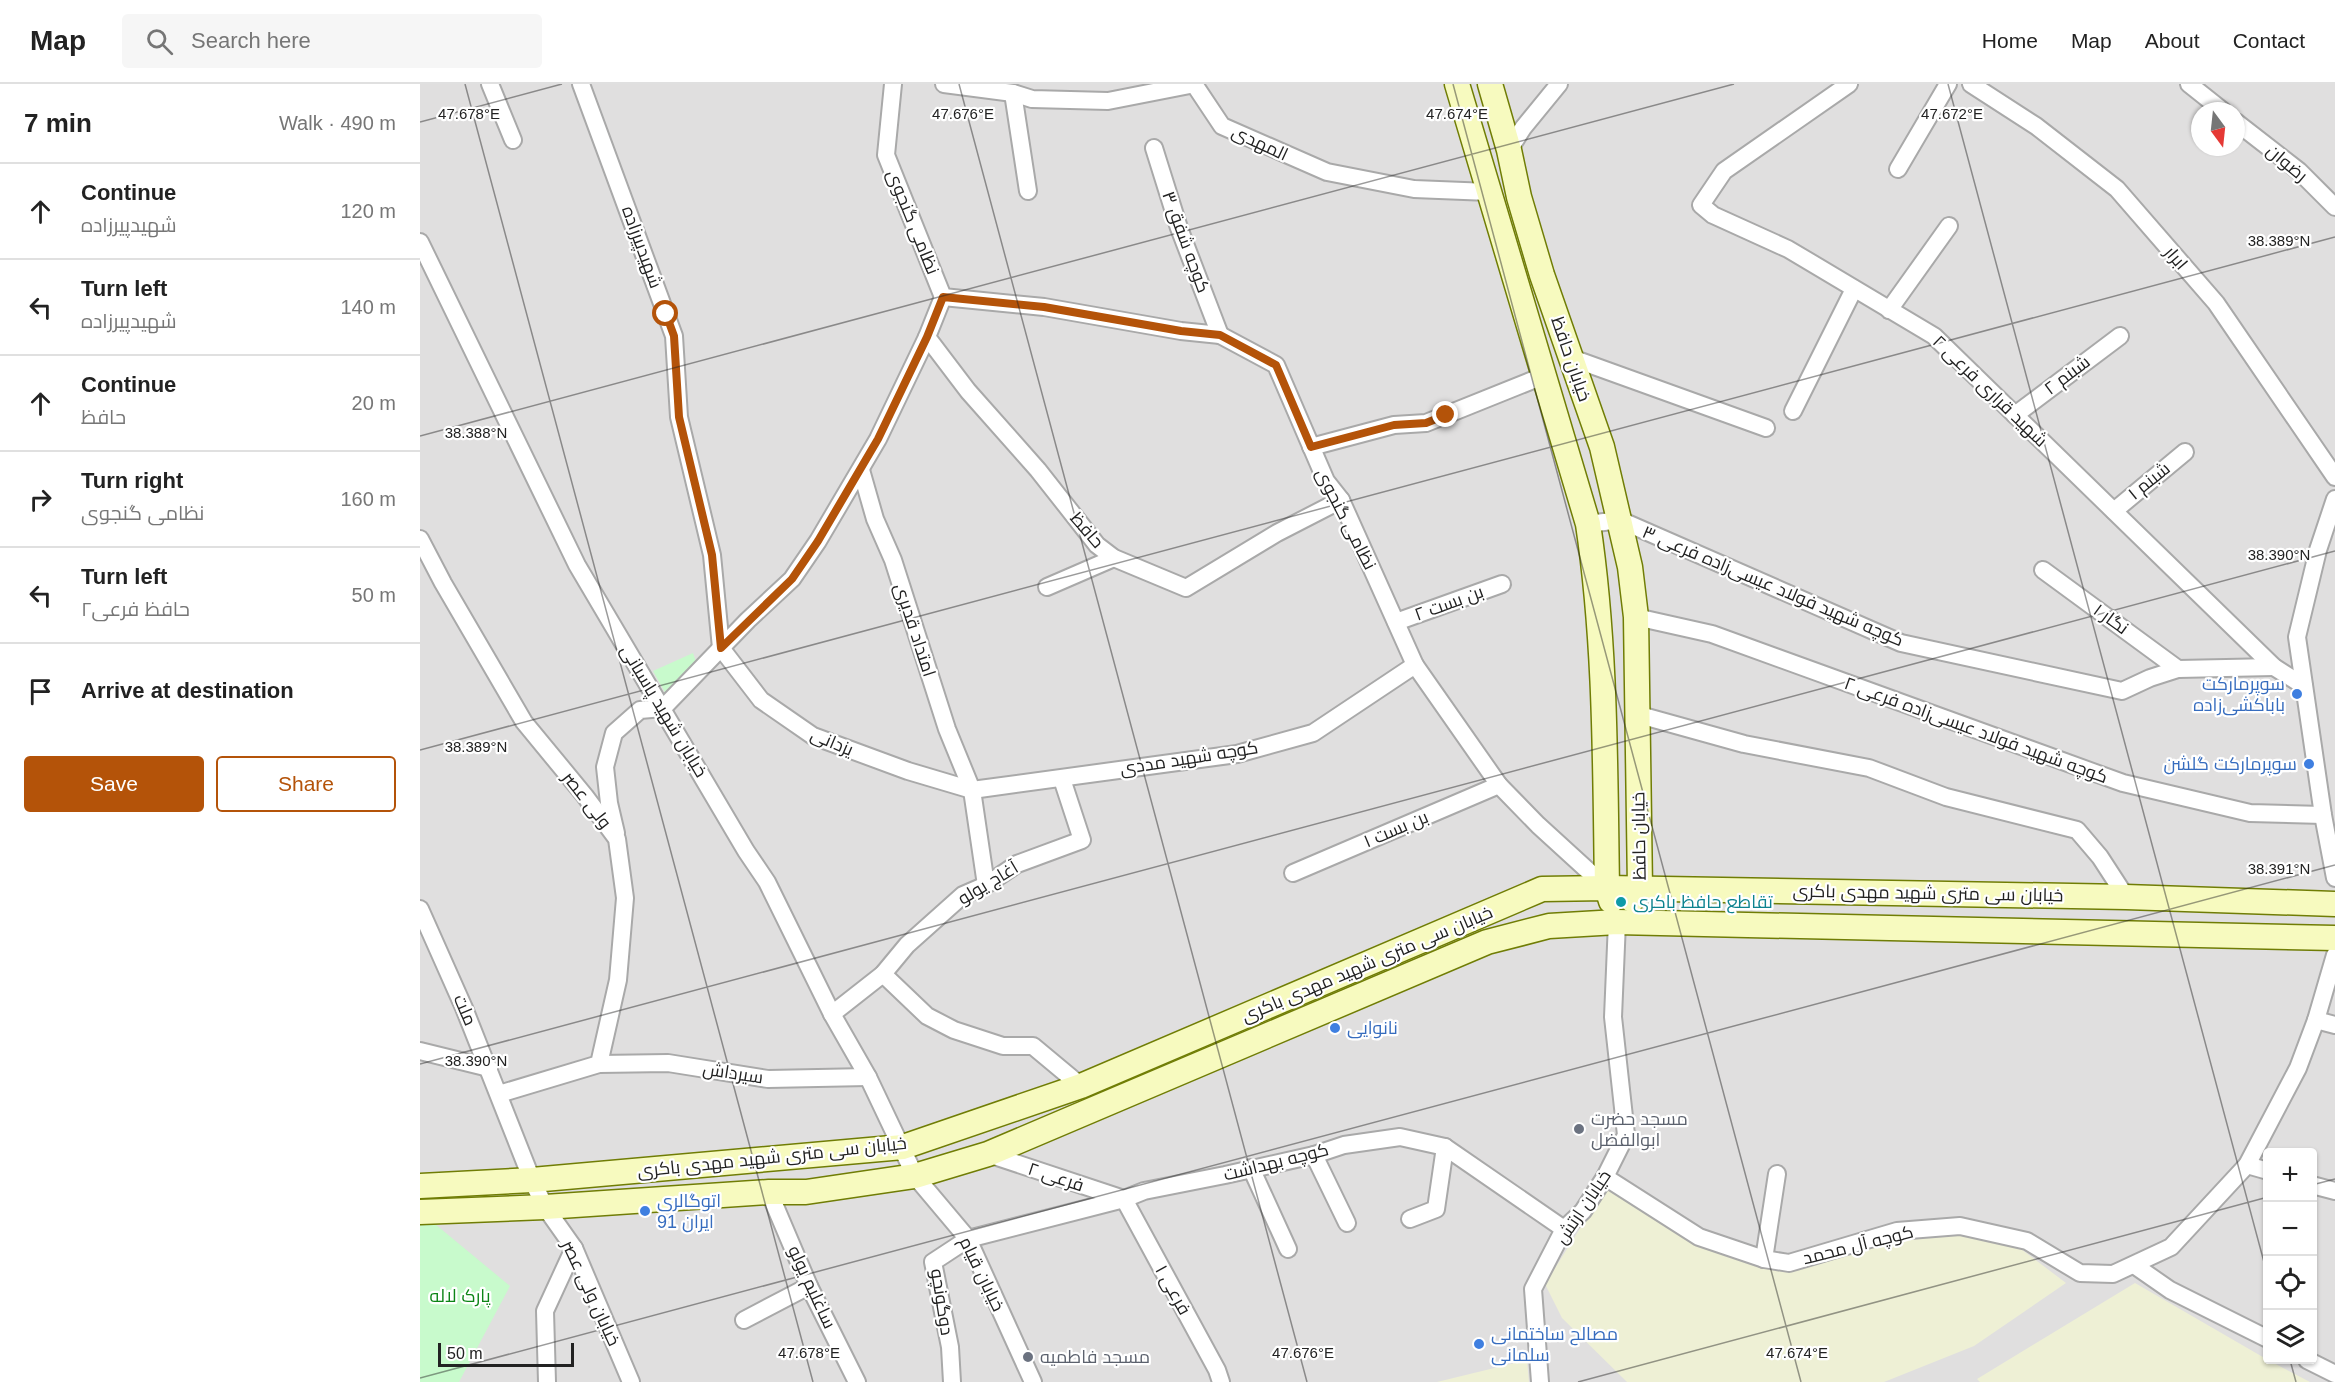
<!DOCTYPE html>
<meta charset="utf-8">
<style>
:root{--surface:#fff;--page:#f6f6f6;--text:#222;--muted:#767676;--line:#e0e0e0;--accent:#b45309}
body{margin:0;font-family:Arial,Cairo,sans-serif;background:var(--page);color:var(--text)}
.controls{position:absolute;right:18px;bottom:18px;display:grid;overflow:hidden;border-radius:6px;box-shadow:0 2px 4px #0004}
.controls button{width:54px;height:54px;display:grid;place-items:center;padding:0;border:0;border-bottom:2px solid var(--line);background:var(--surface);color:var(--text);font:30px sans-serif}
.compass{position:absolute;left:1771px;top:18px;width:54px;height:54px;border-radius:50%;background:var(--surface);box-shadow:0 2px 4px #0004;rotate:165deg}
.scale{position:absolute;left:18px;bottom:15px;width:136px;box-sizing:border-box;padding-left:6px;border:3px solid #222;border-top:0;font-size:16px;line-height:21px;white-space:nowrap;color:#222;-webkit-text-stroke:4px #fff;paint-order:stroke}
.stop{position:absolute;width:18px;height:18px;margin:-14px;border:4px solid #b45309;border-radius:50%;background:#fff}
.stop.end{background:#b45309;border-color:#fff;box-shadow:0 2px 6px #0008}
.list{margin:0;padding:0;list-style:none}
h2{display:flex;justify-content:space-between;align-items:center;height:78px;margin:0;padding:0 24px;font-size:26px}
h2 small{font-size:20px;font-weight:400;color:var(--muted)}
.list li{display:grid;grid-template-columns:39px 1fr auto;gap:18px;align-items:center;box-sizing:border-box;height:96px;padding:0 24px;border-top:2px solid var(--line)}
.list b{display:block;font-size:22px;white-space:nowrap}
.list p{margin:0;font-size:20px;white-space:nowrap;color:var(--muted)}
.list em{font-size:20px;font-style:normal;color:var(--muted)}
.actions{display:flex;gap:12px;padding:18px 24px}
.actions a{flex:1;padding:14px 0;border:2px solid var(--accent);border-radius:6px;text-align:center;font-size:21px;color:var(--accent)}
.actions .main{background:var(--accent);color:#fff}
.icon{flex:none;width:33px;height:33px;fill:none;stroke:currentColor;stroke-width:2;stroke-linecap:round;stroke-linejoin:round}
.map{position:relative;flex:none;width:1915px;height:1298px;overflow:hidden}
header{display:flex;align-items:center;gap:36px;box-sizing:border-box;height:84px;padding:0 30px;background:var(--surface);border-bottom:2px solid var(--line)}
header strong{font-size:28px}
nav{display:flex;gap:33px;margin-inline-start:auto;font-size:21px}
.search{width:420px;height:54px;background:var(--page);display:flex;align-items:center;gap:15px;box-sizing:border-box;padding:0 21px;border-radius:6px;color:var(--muted);font-size:22px}
main{display:flex}
aside{flex:1;background:var(--surface)}
.map>svg:first-child{display:block}
.residential{fill:#e0dfdf;fill-rule:evenodd}
.farmland{fill:#eef0d5}
.park{fill:#c8facc}
.lines{fill:none;stroke-linecap:round;stroke-linejoin:round}
.street-casing{stroke:#a9a9a9;stroke-width:20}
.secondary-casing{stroke:#707d05;stroke-width:27}
.street{stroke:#fff;stroke-width:16}
.secondary{stroke:#f7fabf;stroke-width:24}
.route{stroke:#b45309;stroke-width:8}
.ticks{fill:none;stroke:#222;stroke-width:1.5;stroke-opacity:0.45}
.shop-dot{fill:#3f7fe0;stroke:#fff;stroke-width:2}
.culture-dot{fill:#0f9aa8;stroke:#fff;stroke-width:2}
.worship-dot{fill:#6b7280;stroke:#fff;stroke-width:2}
.labels{text-anchor:middle;stroke-width:4.5;stroke-linejoin:round;paint-order:stroke}
.street-label{font-size:18px;fill:#222;stroke:#fff}
.shop-label{font-size:18px;fill:#366cbe;stroke:#fff;text-anchor:start}
.culture-label{font-size:18px;fill:#0d838f;stroke:#fff;text-anchor:start}
.worship-label{font-size:18px;fill:#5b616d;stroke:#fff;text-anchor:start}
.park-label{font-size:18px;fill:#0c8416;stroke:#fff}
.ticks-label{font-size:15px;text-anchor:middle;fill:#222;stroke:#fff;stroke-width:4.5;stroke-linejoin:round;paint-order:stroke}
</style>
<header>
<strong>Map</strong>
<div class="search"><svg class="icon" aria-label="search" viewBox="0 0 24 24"><circle cx="10" cy="10" r="6"/><path d="M15 15l6 6"/></svg>Search here</div>
<nav><a>Home</a><a>Map</a><a>About</a><a>Contact</a></nav>
</header>
<main>
<aside>
<h2>7 min<small>Walk · 490 m</small></h2>
<ul class="list">
<li><svg class="icon" aria-label="ahead" viewBox="0 0 24 24"><path d="M12 20V5M6 11l6-6 6 6"/></svg><div><b>Continue</b><p>شهیدپیرزاده</p></div><em>120 m</em></li>
<li><svg class="icon" aria-label="left" viewBox="0 0 24 24"><path d="M17 20v-9H6M10 6l-5 5 5 5"/></svg><div><b>Turn left</b><p>شهیدپیرزاده</p></div><em>140 m</em></li>
<li><svg class="icon" aria-label="ahead" viewBox="0 0 24 24"><path d="M12 20V5M6 11l6-6 6 6"/></svg><div><b>Continue</b><p>حافظ</p></div><em>20 m</em></li>
<li><svg class="icon" aria-label="right" viewBox="0 0 24 24"><path d="M7 20v-9h11M14 6l5 5-5 5"/></svg><div><b>Turn right</b><p>نظامی گنجوی</p></div><em>160 m</em></li>
<li><svg class="icon" aria-label="left" viewBox="0 0 24 24"><path d="M17 20v-9H6M10 6l-5 5 5 5"/></svg><div><b>Turn left</b><p>حافظ فرعی۲</p></div><em>50 m</em></li>
<li><svg class="icon" aria-label="arrive" viewBox="0 0 24 24"><path d="M6 21V4h12l-3 4 3 4H6"/></svg><div><b>Arrive at destination</b></div></li>
</ul>
<div class="actions"><a class="main">Save</a><a>Share</a></div>
</aside>
<div class="map">
<svg width="1915" height="1298" viewBox="0 0 1915 1298">
<rect width="100%" height="100%" fill="#f2efe9"/>
<path class="residential" d="M0,0h1915v1298h-1915zM1780,27h36v36h-36zM1848,1068h44v208h-44z"/>
<g class="farmland">
<path d="M1188,1100l179,87 111,-32 64,-6 59,16 45,34 -92,63 -90,36h-257l-65,-64 -17,-34z"/>
<path d="M1715,1199l133,77 42,22h-330l-3,-3z"/>
<path d="M1107,1276l2,22h-92z"/>
</g>
<g class="park">
<path d="M273,569l4,12 -29,33 -15,-27z"/>
<path d="M0,1135h9l81,67 -51,96h-39z"/>
</g>
<g class="lines">
<g class="street-casing">
<g id="street">
<path d="M70,0l23,56"/>
<path d="M161,0l93,252 5,81 33,138 9,93"/>
<path d="M473,0l-7,71 57,142 101,10 137,24 39,4 56,30 50,116 15,19 74,165"/>
<path d="M524,0l69,9 19,6 76,2 87,-17"/>
<path d="M774,0l28,42 105,46 87,17 75,3"/>
<path d="M1429,0l-125,87 -23,34 12,10 75,34 146,87 340,331 30,19"/>
<path d="M1551,0l65,42 81,63 99,114 119,174"/>
<path d="M1769,0l34,27"/>
<path d="M593,9l15,98"/>
<path d="M1816,38l63,49 36,36"/>
<path d="M734,64l25,80 41,107"/>
<path d="M1089,66l14,-22 36,-44"/>
<path d="M1478,85l50,-85"/>
<path d="M0,158l157,323 169,286 21,31 65,132 36,63 47,99 53,63 65,143"/>
<path d="M523,213l-16,40 41,54 70,79 59,75 17,13 72,30 91,-55 64,-33"/>
<path d="M1469,226l60,-84"/>
<path d="M1149,273l197,71"/>
<path d="M1373,327l61,-122"/>
<path d="M1595,331l105,-79"/>
<path d="M891,363l83,-22 32,-2 117,-47"/>
<path d="M441,386l14,49 18,41 54,169 25,61 14,95"/>
<path d="M1915,415l-17,51 -21,87 26,178 12,63"/>
<path d="M1694,427l71,-59"/>
<path d="M1168,440l32,-4 281,123 221,48 28,-13 28,-9 96,-2"/>
<path d="M0,455l23,44 81,139 61,74 32,43 8,59 -7,82 -19,84 -100,30"/>
<path d="M1623,486l135,99"/>
<path d="M627,503l67,-29"/>
<path d="M1216,533l76,17 411,149 127,30 73,2"/>
<path d="M976,538l106,-38"/>
<path d="M301,564l40,52 52,36 95,35 64,19 265,-36 76,-21 102,-68 84,120 39,40 69,63"/>
<path d="M1216,630l108,30 125,24 77,29 131,33 23,27 26,40"/>
<path d="M196,749l-7,-30 -4,-36 9,-34 26,-23 23,-2 85,-88 44,-41 26,-38 60,-102 49,-102"/>
<path d="M873,789l206,-88"/>
<path d="M0,825l44,99 68,172 13,27 29,41 57,134"/>
<path d="M463,890l44,42 27,14 49,16h30l48,40"/>
<path d="M412,930l51,-40 24,-29 56,-50 23,-10 31,-21 65,-24 -20,-61"/>
<path d="M1896,936l19,5"/>
<path d="M0,967l69,17"/>
<path d="M179,980l69,-1 100,16 100,-2"/>
<path d="M568,1070l136,45 93,171 4,12"/>
<path d="M894,1071l33,68"/>
<path d="M1827,1081l21,6"/>
<path d="M831,1084l37,81"/>
<path d="M1185,1093l94,60 65,22 25,4 108,-32 63,-5 67,15 53,32 33,1 58,-27 76,-82 51,-97 18,-48 19,-65"/>
<path d="M1892,1101l23,6"/>
<path d="M349,1108l40,94 48,96"/>
<path d="M990,1135l26,-10 9,-62"/>
<path d="M1344,1175l13,-85"/>
<path d="M1714,1181l36,25 98,49"/>
<path d="M324,1236l65,-34"/>
<path d="M1887,1276l28,14"/>
<path d="M127,1298l-2,-71 29,-63"/>
<path d="M532,1298l-2,-35 -17,-85 35,-23 156,-40 20,-8 81,-16 89,-20 30,-10 56,-8 45,10 119,82"/>
<path d="M1120,1298l-7,-93 31,-60 19,-18 22,-34 21,-42 -13,-118 4,-95"/>
</g>
</g>
<g class="secondary-casing">
<g id="secondary">
<path d="M1037,0l131,440c18,120 17,242 19,364l4,13"/>
<path d="M1070,0l19,66 10,47 23,78 60,172 28,120 6,50 4,271 -8,12"/>
<path d="M0,1102l112,-6 371,-33 178,-61 461,-197 65,-1 519,9 209,7"/>
<path d="M0,1128l125,-5 224,-15h37l109,-16 73,-22 499,-212 62,-16 68,-4 718,16"/>
</g>
</g>
<use href="#street" class="street"/>
<use href="#secondary" class="secondary"/>
</g>
<g class="lines">
<path class="route" d="M246,230l8,22 5,81 33,138 9,93 71,-69 26,-38 60,-102 49,-102 16,-40 101,10 137,24 39,4 56,30 35,82 83,-22 32,-2 20,-8"/>
</g>
<path class="ticks" d="M45,0l348,1298M539,0l348,1298M1033,0l348,1298M1528,0l320,1193M0,38l142,-38M0,352l1314,-352M0,666l1915,-513M0,980l1915,-513M1892,1101l23,-6M1870,1276l6,22M0,1294l1915,-513M1158,1298l690,-185"/>
<g class="shop-dot">
<circle cx="1877" cy="610" r="6"/>
<circle cx="1889" cy="680" r="6"/>
<circle cx="915" cy="944" r="6"/>
<circle cx="225" cy="1127" r="6"/>
<circle cx="1059" cy="1260" r="6"/>
</g>
<circle class="culture-dot" cx="1201" cy="818" r="6"/>
<g class="worship-dot">
<circle cx="1159" cy="1045" r="6"/>
<circle cx="608" cy="1273" r="6"/>
</g>
<g class="labels">
<g class="street-label">
<text transform="translate(840 59) rotate(25)" y="6">المهدی</text>
<text transform="translate(1867 79) rotate(40)" y="6">رضوان</text>
<text transform="translate(493 138) rotate(68)" y="6">نظامی گنجوی</text>
<text transform="translate(766 158) rotate(70)" y="6">کوچه شفق ۳</text>
<text transform="translate(222 163) rotate(70)" y="6">شهیدپیرزاده</text>
<text transform="translate(1756 174) rotate(49)" y="6">ابرار</text>
<text transform="translate(1151 275) rotate(71)" y="6">خیابان حافظ</text>
<text transform="translate(1647 291) rotate(-37)" y="6">شبنم ۲</text>
<text transform="translate(1570 307) rotate(44)" y="6">شهید قراری فرعی ۲</text>
<text transform="translate(1729 397) rotate(-39)" y="6">شبنم ۱</text>
<text transform="translate(926 435) rotate(63)" y="6">نظامی گنجوی</text>
<text transform="translate(667 446) rotate(49)" y="6">حافظ</text>
<text transform="translate(1353 502) rotate(23)" y="6">کوچه شهید فولاد عیسی‌زاده فرعی ۳</text>
<text transform="translate(1029 519) rotate(-20)" y="6">بن بست ۲</text>
<text transform="translate(1691 535) rotate(36)" y="6">نگار ۱</text>
<text transform="translate(495 546) rotate(72)" y="6">امتداد قدیری</text>
<text transform="translate(244 627) rotate(59)" y="6">خیابان شهید پاسبانی</text>
<text transform="translate(1556 646) rotate(20)" y="6">کوچه شهید فولاد عیسی‌زاده فرعی ۲</text>
<text transform="translate(412 658) rotate(23)" y="6">یزدانی</text>
<text transform="translate(769 674) rotate(-9)" y="6">کوچه شهید مددی</text>
<text transform="translate(167 716) rotate(52)" y="6">ولی عصر</text>
<text transform="translate(976 745) rotate(-23)" y="6">بن بست ۱</text>
<text transform="translate(1219 752) rotate(-91)" y="6">خیابان حافظ</text>
<text transform="translate(568 799) rotate(-31)" y="6">آغاج یولو</text>
<text transform="translate(1508 809) rotate(1)" y="6">خیابان سی متری شهید مهدی باکری</text>
<text transform="translate(947 880) rotate(-23)" y="6">خیابان سی متری شهید مهدی باکری</text>
<text transform="translate(45 926) rotate(67)" y="6">ملت</text>
<text transform="translate(313 989) rotate(9)" y="6">سیرداش</text>
<text transform="translate(352 1073) rotate(-6)" y="6">خیابان سی متری شهید مهدی باکری</text>
<text transform="translate(856 1078) rotate(-14)" y="6">کوچه بهداشت</text>
<text transform="translate(636 1093) rotate(18)" y="6">فرعی ۲</text>
<text transform="translate(1163 1123) rotate(-56)" y="6">خیابان ارتش</text>
<text transform="translate(1438 1161) rotate(-14)" y="6">کوچه آل محمد</text>
<text transform="translate(562 1190) rotate(64)" y="6">خیابان قیام</text>
<text transform="translate(392 1203) rotate(65)" y="6">ساغلیم یولو</text>
<text transform="translate(753 1206) rotate(61)" y="6">فرعی ۱</text>
<text transform="translate(171 1209) rotate(65)" y="6">خیابان ولی عصر</text>
<text transform="translate(522 1218) rotate(81)" y="6">دوگونچو</text>
</g>
<g class="shop-label">
<text x="1865" y="606" text-anchor="end">سوپرمارکت<tspan x="1865" dy="21">باباکشی‌زاده</tspan></text>
<text x="1877" y="686" text-anchor="end">سوپرمارکت گلشن</text>
<text x="927" y="950">نانوایی</text>
<text x="237" y="1123">اتوگالری<tspan x="237" dy="21">ایران 91</tspan></text>
<text x="1071" y="1256">مصالح ساختمانی<tspan x="1071" dy="21">سلمانی</tspan></text>
</g>
<g class="culture-label">
<text x="1213" y="824">تقاطع حافظ باکری</text>
</g>
<g class="worship-label">
<text x="1171" y="1041">مسجد حضرت<tspan x="1171" dy="21">ابوالفضل</tspan></text>
<text x="620" y="1279">مسجد فاطمیه</text>
</g>
<g class="park-label">
<text x="40" y="1218">پارک لاله</text>
</g>
</g>
<g class="ticks-label">
<text x="49" y="35">47.678°E</text>
<text x="543" y="35">47.676°E</text>
<text x="1037" y="35">47.674°E</text>
<text x="1532" y="35">47.672°E</text>
<text x="1859" y="162">38.389°N</text>
<text x="56" y="354">38.388°N</text>
<text x="1859" y="476">38.390°N</text>
<text x="56" y="668">38.389°N</text>
<text x="1859" y="790">38.391°N</text>
<text x="56" y="982">38.390°N</text>
<text x="389" y="1274">47.678°E</text>
<text x="883" y="1274">47.676°E</text>
<text x="1377" y="1274">47.674°E</text>
</g>
</svg>
<div class="controls">
<button>+</button>
<button>−</button>
<button><svg class="icon" aria-label="locate" viewBox="0 0 24 24"><circle cx="12" cy="12" r="6"/><path d="M12 2v4M12 18v4M2 12h4M18 12h4"/></svg></button>
<button><svg class="icon" aria-label="layers" viewBox="0 0 24 24"><path d="M12 4l9 5-9 5-9-5zM3 14l9 5 9-5"/></svg></button>
</div>
<svg class="compass" viewBox="-18 -18 36 36"><path d="M0-13l5 13h-10z" fill="#e53935"/><path d="M0 13l5-13h-10z" fill="#767676"/></svg>
<div class="scale">50 m</div>
<div class="stop" style="left:246px;top:230px"></div>
<div class="stop end" style="left:1026px;top:331px"></div>
</div>
</main>
